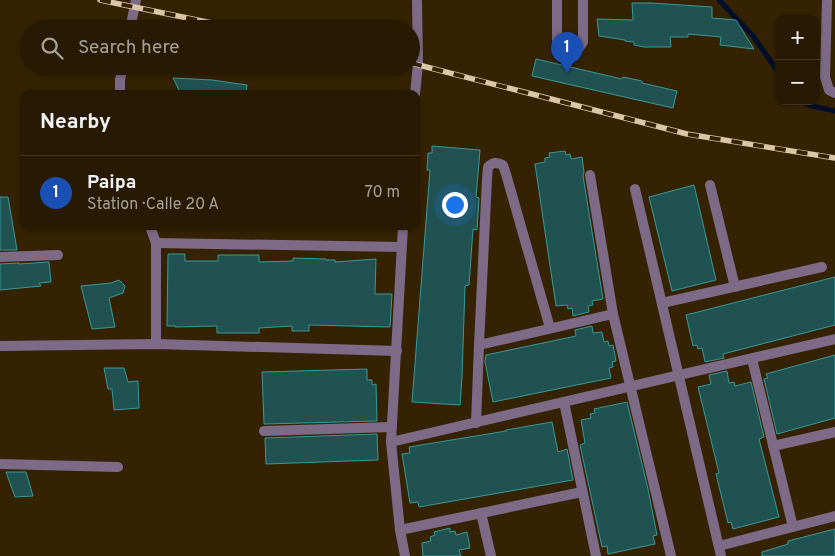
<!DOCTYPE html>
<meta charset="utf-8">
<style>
:root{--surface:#281a02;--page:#30230c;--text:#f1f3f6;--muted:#a5a199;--line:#443824;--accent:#0f766e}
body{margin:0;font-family:Overpass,sans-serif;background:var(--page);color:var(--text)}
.controls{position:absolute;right:15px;top:15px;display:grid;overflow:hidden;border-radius:10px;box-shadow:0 1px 4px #0004}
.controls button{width:45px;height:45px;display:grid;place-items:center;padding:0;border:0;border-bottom:1px solid var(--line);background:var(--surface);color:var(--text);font:25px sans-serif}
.you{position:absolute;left:454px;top:204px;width:18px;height:18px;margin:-12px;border:4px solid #fff;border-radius:50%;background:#1a73e8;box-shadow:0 0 0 8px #1a73e833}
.badge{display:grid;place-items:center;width:32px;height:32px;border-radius:50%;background:var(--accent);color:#fff;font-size:16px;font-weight:700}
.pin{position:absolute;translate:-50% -41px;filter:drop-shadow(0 1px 2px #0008)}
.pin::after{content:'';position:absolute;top:26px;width:18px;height:15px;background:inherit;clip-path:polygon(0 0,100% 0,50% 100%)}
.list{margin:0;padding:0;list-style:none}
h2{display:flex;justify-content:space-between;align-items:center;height:65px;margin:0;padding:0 20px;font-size:21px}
h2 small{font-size:16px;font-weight:400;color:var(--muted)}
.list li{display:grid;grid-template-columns:32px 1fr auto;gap:15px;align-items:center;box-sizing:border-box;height:75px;padding:0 20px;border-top:1px solid var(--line)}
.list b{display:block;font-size:19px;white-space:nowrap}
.list p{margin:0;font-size:16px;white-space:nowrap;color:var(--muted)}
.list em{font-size:16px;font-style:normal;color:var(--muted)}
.icon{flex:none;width:28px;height:28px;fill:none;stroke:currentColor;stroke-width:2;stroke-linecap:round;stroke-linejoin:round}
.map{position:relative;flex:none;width:835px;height:556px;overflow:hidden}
.search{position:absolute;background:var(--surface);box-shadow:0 1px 4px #0004;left:20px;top:20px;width:400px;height:55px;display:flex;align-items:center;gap:12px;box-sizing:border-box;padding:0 18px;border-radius:28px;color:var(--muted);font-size:19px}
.panel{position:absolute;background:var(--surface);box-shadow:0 1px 4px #0004;left:20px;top:90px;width:400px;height:140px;border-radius:10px}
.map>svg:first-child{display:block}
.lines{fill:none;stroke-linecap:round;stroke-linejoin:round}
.stream{stroke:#000e2b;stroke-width:5}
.building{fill:#215252;stroke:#399999}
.minor{stroke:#7d6a87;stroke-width:10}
.rail-casing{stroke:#dcc6aa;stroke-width:5.5}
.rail{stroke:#352203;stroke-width:4;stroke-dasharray:11;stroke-linecap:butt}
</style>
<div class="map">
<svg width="835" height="556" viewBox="0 0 835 556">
<rect width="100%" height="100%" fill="#352203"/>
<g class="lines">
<g class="stream">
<path d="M719,0l34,36 26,37"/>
<path d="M800,101l12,5 23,5"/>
</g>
</g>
<g class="building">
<path d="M632,3h20l60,4v11l24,2 18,29 -34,-4 1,-8 -33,-3v3h-18l1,10h-27l-10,-2v-3l-9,-1v-1l-26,-4 -2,-17 36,1z"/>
<path d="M536,59l86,20 1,-2 19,4v2l35,8 -4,17 -141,-32z"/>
<path d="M173,78l39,2 35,5 -1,9h-65z"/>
<path d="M432,146l48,4 -4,47 3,1 -2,32 -4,-1 -4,56 -4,1 -3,91 -2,28 -48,-3 18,-232h-3l1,-17h4z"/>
<path d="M565,151l1,4 4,-1 1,5 11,-2 2,15 -1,4 20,123 -11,2 1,4 -5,1 1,6 -16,4 -1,-8 -4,1 -1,-4 -11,1 -21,-142 10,-2v-4l5,-1 -1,-4z"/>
<path d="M694,185l22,95 -44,11 -23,-94z"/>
<path d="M0,197h8l9,53h-17z"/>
<path d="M168,254h17v7h33v-6h41v7l34,-1v-3l33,1v1h9v2l41,-3 -1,35h17l-2,33 -81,-2v6h-17v-5l-33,2v5h-42v-7l-42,1v-1h-8z"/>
<path d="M49,262l2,20 -12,1 2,3 -41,4v-26l19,-1v1z"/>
<path d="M835,277v48l-112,29 1,4 -19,4 -3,-14 -4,1 -1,-4 -4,1 -7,-31z"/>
<path d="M119,280l6,6 -2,7 -14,5 6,29 -23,2 -11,-43 30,-3z"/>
<path d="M592,326l1,7 9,-1 2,10 4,-1 1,5 4,-1 3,16 -4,1 1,5 -4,1 2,10 -118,24 -8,-40 1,-7 90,-19 -1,-6z"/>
<path d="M835,355v63l-58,16 -13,-55 4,-1 -2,-4z"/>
<path d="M104,368h20l4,14 10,-1 1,27 -25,2 -2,-21h-4z"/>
<path d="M367,369v11h5v5l4,-1 1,37 -113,3 -2,-52z"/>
<path d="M727,371l2,12 5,-1 1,4 16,-4 13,55 -5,2 20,78 -46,12 -2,-7 -3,1 -12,-49 3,-1 -21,-86 13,-3 -2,-9z"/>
<path d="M627,402l21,87 9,46 -4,1 2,8 -47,10 -1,-8 -5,1 -22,-102 5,-2 -4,-23 10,-2 -1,-4 5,-1 -1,-4z"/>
<path d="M552,422l6,30 9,-3 6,31 -154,27 -1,-5 -8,1 -8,-49 8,-1 -1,-6 97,-16v-1z"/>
<path d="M377,434l1,26 -112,4 -1,-26z"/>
<path d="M6,472h20l7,24 -18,1z"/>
<path d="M450,528v4l5,-1 1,4 11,-3 3,16 -11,2 2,6h-38l-1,-13 9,-2 -1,-4 5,-2 -1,-3z"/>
<path d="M835,529v27h-73v-4l26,-8v-3z"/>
</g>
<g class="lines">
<g class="minor">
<path d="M557,0v41l4,7 9,2 9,-2 4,-6v-42"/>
<path d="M827,0l-2,77 4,13 6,3"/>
<path d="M130,29l6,-29"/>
<path d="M120,94v-14l3,-14"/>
<path d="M415,94l3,-30 -1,-64"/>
<path d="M590,175l23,139 58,242"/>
<path d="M710,185l25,102"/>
<path d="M635,189l86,367"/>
<path d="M150,226l6,17v101"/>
<path d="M403,226l-12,216 9,88 5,26"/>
<path d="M156,243l245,4"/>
<path d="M0,257l58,-2"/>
<path d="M662,303l160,-36"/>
<path d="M479,345l134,-31"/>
<path d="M0,346l156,-2 241,7"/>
<path d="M752,359l41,168"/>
<path d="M564,402l32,154"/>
<path d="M476,423l3,-78 8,-166 1,-12c5,-5 8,-5 15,-2l3,9 44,154"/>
<path d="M264,431l128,-4"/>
<path d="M391,442l444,-103"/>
<path d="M773,446l62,-14"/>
<path d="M0,464l118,3"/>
<path d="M481,513l10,43"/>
<path d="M400,530l182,-38"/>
<path d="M719,546l116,-30"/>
</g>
<g class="rail-casing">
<g id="rail">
<path d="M100,0l141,29"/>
<path d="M411,63l276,71 148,24"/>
</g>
</g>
<use href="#rail" class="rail"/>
</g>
</svg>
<div class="controls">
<button>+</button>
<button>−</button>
</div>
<div class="you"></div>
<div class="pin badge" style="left:567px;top:73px;background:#1a4fb4">1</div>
<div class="search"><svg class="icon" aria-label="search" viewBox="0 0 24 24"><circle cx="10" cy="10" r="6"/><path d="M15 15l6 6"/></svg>Search here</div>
<section class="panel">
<h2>Nearby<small></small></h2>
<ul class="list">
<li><span class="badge" style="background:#1a4fb4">1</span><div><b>Paipa</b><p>Station · Calle 20 A</p></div><em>70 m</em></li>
</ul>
</section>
</div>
